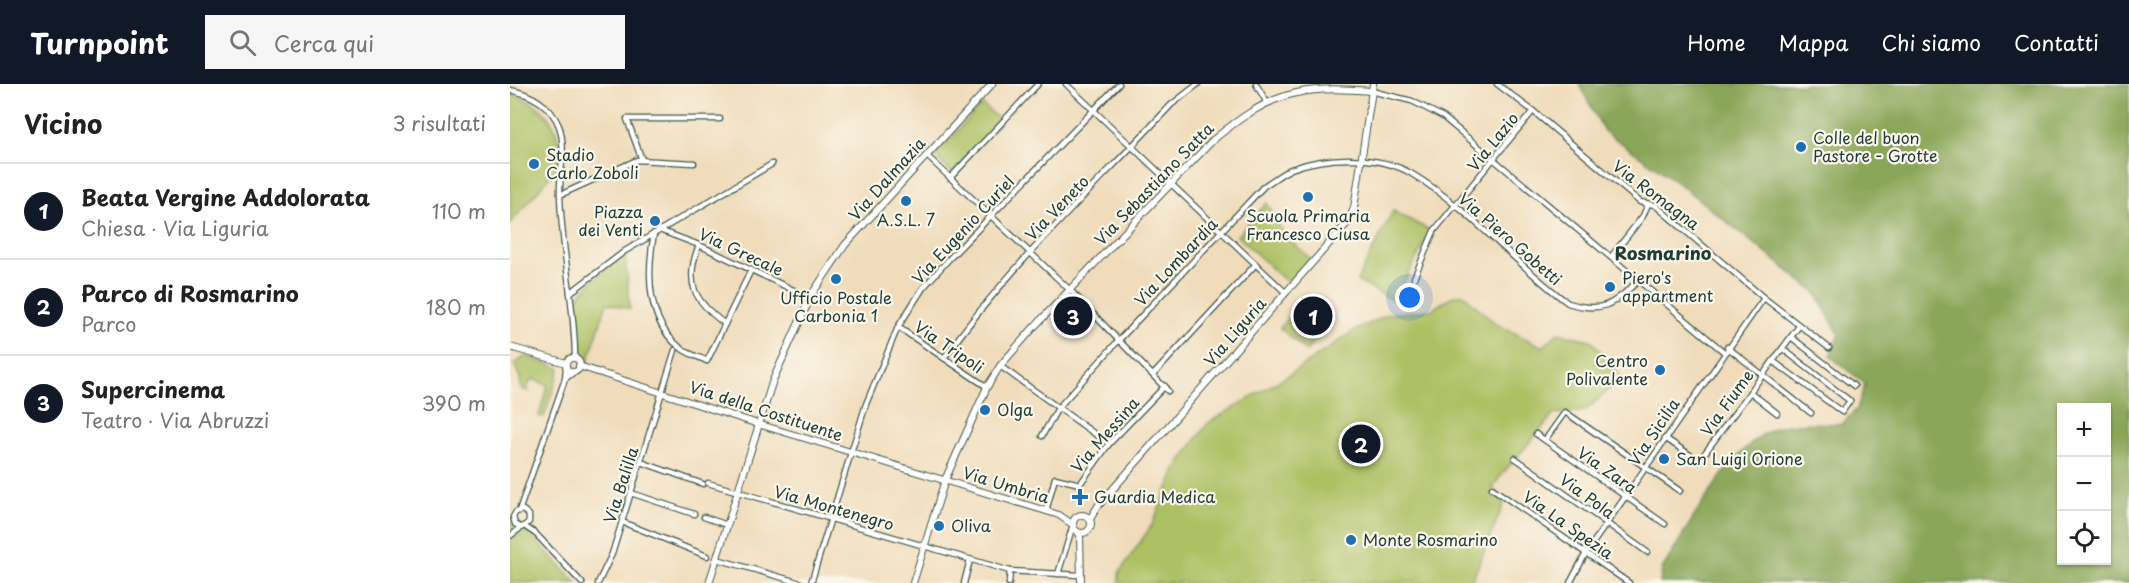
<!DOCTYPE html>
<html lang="it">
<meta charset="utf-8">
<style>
:root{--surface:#fff;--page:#f6f6f6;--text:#222;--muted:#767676;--line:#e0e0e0;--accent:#111827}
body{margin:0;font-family:"Playpen Sans",sans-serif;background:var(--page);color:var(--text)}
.controls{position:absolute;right:18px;bottom:18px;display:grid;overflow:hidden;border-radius:0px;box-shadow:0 2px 4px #0004}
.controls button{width:54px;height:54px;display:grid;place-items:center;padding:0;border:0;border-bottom:2px solid var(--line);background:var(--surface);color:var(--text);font:30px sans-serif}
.you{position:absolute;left:900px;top:214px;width:21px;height:21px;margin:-15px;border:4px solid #fff;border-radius:50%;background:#1a73e8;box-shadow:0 0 0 9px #1a73e833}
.badge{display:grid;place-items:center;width:39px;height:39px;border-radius:50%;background:var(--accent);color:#fff;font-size:20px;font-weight:700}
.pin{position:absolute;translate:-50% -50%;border:3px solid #fff;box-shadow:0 2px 6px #0006}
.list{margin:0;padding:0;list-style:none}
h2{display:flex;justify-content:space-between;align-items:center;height:78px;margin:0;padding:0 24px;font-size:26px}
h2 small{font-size:20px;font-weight:400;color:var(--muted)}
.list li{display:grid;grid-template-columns:39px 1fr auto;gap:18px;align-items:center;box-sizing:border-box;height:96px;padding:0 24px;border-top:2px solid var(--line)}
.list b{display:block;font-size:22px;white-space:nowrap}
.list p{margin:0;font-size:20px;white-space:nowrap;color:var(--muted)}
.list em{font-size:20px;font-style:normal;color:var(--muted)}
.icon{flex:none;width:33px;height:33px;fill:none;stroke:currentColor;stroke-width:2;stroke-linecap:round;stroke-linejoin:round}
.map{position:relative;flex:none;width:1619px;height:499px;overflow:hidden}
header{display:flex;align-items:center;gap:36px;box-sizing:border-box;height:84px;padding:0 30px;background:var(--accent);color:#fff}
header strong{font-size:28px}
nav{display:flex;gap:33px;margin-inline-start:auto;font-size:21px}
.search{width:420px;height:54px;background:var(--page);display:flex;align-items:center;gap:15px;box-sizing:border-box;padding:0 21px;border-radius:0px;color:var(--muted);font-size:22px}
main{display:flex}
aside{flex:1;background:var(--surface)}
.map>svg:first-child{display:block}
.green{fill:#adc063;stroke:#667e4c;stroke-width:1.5}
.forest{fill:#8aa659;stroke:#547246;stroke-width:1.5;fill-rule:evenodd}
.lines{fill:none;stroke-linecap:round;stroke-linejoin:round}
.minor-casing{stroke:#3e5548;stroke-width:7}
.tertiary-casing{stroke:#3e5548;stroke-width:8}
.minor{stroke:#fff;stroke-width:4.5}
.tertiary{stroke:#fff;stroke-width:6}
.poi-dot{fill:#1f6fb2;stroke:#fbf7ec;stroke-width:2}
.labels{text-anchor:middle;stroke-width:4.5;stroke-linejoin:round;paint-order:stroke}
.poi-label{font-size:16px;fill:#1f3d34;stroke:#fbf7ec;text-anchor:start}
.street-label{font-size:16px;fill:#1f3d34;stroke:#fbf7ec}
.neighbourhood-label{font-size:18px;font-weight:bold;fill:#1f3d34;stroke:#fbf7ec}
</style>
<header>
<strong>Turnpoint</strong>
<div class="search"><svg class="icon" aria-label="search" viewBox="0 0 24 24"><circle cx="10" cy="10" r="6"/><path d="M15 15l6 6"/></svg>Cerca qui</div>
<nav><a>Home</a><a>Mappa</a><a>Chi siamo</a><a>Contatti</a></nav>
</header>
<main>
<aside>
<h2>Vicino<small>3 risultati</small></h2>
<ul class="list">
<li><span class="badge">1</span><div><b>Beata Vergine Addolorata</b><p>Chiesa · Via Liguria</p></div><em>110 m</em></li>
<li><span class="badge">2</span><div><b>Parco di Rosmarino</b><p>Parco</p></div><em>180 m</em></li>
<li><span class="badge">3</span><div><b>Supercinema</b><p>Teatro · Via Abruzzi</p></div><em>390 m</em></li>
</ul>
</aside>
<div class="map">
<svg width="1619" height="499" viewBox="0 0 1619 499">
<rect width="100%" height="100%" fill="#fbf7ec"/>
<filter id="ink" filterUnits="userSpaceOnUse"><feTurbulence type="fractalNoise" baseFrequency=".0167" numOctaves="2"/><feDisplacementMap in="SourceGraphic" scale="12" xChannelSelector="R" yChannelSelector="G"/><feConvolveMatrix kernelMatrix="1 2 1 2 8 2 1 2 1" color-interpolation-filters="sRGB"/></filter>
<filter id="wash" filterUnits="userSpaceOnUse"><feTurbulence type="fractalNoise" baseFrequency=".008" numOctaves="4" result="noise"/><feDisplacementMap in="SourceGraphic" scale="24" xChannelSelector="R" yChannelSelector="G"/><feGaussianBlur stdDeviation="1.35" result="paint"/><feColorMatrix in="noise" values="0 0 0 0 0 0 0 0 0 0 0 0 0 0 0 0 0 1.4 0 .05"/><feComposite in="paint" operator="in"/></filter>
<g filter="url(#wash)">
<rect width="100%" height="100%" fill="#f0dcbb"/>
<g class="green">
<path d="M0,10c36,9 57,38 46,75l-46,55z"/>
<path d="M472,20l19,17 -49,52 -18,-17z"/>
<path d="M757,119l18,33 26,23 -23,24 -51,-47z"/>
<path d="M883,127l38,20 -37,70 -37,-20z"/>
<path d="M115,170l5,55 -23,-6 -20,62c-11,-11 -10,-51 -11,-67l23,-24z"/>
<path d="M953,210l33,30 47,23 15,-14 33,7 31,38 -37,33 -31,3 -55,64 -6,10 11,15 -33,80h-352v-10l33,-48 26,-60 30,-42 81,-48 65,-44 35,-17 42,-4 20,-13z"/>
<path d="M783,229l27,23 -14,15 -26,-23z"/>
<path d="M16,272l34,12 -16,49 -5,-1 9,-31 -16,-6 -5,9 2,3 -8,-2 -1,-11 -6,-14z"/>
<path d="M0,437l20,13 47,49h-67z"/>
</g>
<path class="forest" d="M1069,0h550v499h-469l2,-14c27,-42 63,-114 107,-138 18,-10 53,-8 73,-7l15,-15 8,-25 -35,-28 9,-22 -24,-42 -141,-112 -70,-49zM1552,324h44v152h-44z"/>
</g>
<g filter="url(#ink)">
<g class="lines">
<g class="minor-casing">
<g id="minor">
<path d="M556,0l220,209"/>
<path d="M746,0l11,19"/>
<path d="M987,0l36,27 107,91 15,3 109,93 65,50"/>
<path d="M0,6c21,4 41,15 49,36 8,23 0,45 1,68 1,55 15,109 15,164"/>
<path d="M861,7l41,10 31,16 281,235"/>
<path d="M417,72l144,135 97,100"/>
<path d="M132,76l-15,-41h93"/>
<path d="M440,94l88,-94"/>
<path d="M50,111l77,-35 57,3"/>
<path d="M152,147l37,14 111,53"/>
<path d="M144,149c-7,39 -9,89 28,116 7,5 17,8 25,12l44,-91"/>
<path d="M189,161c-15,38 -5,56 26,79"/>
<path d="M1101,173l32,-41 5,-12"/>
<path d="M904,194l20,-47 99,-120"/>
<path d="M60,209l55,-42 147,-87"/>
<path d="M388,243l89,60"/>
<path d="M1281,253l63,49"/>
<path d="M1217,263l84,66"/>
<path d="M434,274c65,-92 150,-170 227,-253l27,-21"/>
<path d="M1263,277l69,51 8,-11 -67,-52"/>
<path d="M490,282l109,78"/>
<path d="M644,290l102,-110"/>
<path d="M55,295l9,-7"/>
<path d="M1240,308l27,21"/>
<path d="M1026,350l129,90"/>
<path d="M532,352l16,-28 59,-66 147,-156c8,-5 18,-13 27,-17 35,-13 88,-15 121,5 57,34 102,89 156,129 36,11 45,1 71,-23"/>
<path d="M1155,354l34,23 100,-135"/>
<path d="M1035,356l20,-28 115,79"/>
<path d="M1005,374l132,94"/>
<path d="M131,378l62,22"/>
<path d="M198,399l302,88 69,4"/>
<path d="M982,404l137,95"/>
<path d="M121,409l63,21"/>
<path d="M9,427l46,-132 1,-12"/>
<path d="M536,427l9,-33 25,6 29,-40 56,-58"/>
<path d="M194,433l23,8"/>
<path d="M112,438l85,34"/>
<path d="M14,442l12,8 46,49"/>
<path d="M0,452l19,-14v-7l-6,-5 -7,2 -3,5 2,7 5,3"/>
<path d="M207,475l84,24"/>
<path d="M548,490l15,-49"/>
<path d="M88,499l14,-29 63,-204"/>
<path d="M301,499l55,-179 32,-77 25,-39 26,-29 170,-175"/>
<path d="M454,499l6,-23"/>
<path d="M499,499l1,-12"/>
<path d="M1060,499l16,-30 178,-255"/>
</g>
</g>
<g class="tertiary-casing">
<g id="tertiary">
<path d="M0,263l56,16"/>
<circle cx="63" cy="281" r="7"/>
<path d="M69,282l179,58 285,86 16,5 13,9"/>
<circle cx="572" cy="440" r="9"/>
<path d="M580,435l8,-13 250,-284 6,-14 19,-124"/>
<path d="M570,449l1,50"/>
<path d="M199,499l64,-203 39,-86 33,-49 147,-161"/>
<path d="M403,499l32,-103 42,-93 13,-21 35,-40 178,-186c57,-47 86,-55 158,-49"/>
</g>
</g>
<use href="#minor" class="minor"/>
<use href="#tertiary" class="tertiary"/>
</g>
</g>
<g class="poi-dot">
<circle cx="1291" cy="63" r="6"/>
<circle cx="24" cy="80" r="6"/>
<circle cx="798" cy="113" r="6"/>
<circle cx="396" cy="117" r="6"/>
<circle cx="145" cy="137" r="6"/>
<circle cx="326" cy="195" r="6"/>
<circle cx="1100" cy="203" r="6"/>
<circle cx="1150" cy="286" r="6"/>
<circle cx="475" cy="326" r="6"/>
<circle cx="1154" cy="375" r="6"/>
<path d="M567 404h6v6h6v6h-6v6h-6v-6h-6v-6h6z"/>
<circle cx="429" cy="442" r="6"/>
<circle cx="841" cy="456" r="6"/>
</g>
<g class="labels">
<g class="poi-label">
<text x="1303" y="60">Colle del buon<tspan x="1303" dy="18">Pastore - Grotte</tspan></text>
<text x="36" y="77">Stadio<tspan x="36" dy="18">Carlo Zoboli</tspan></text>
<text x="133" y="134" text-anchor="end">Piazza<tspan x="133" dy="18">dei Venti</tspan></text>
<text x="798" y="138" text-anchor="middle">Scuola Primaria<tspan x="798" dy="18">Francesco Ciusa</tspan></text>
<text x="396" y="142" text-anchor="middle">A.S.L. 7</text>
<text x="1112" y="200">Piero's<tspan x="1112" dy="18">appartment</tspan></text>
<text x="326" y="220" text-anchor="middle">Ufficio Postale<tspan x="326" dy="18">Carbonia 1</tspan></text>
<text x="1138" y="283" text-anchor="end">Centro<tspan x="1138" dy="18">Polivalente</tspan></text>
<text x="487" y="332">Olga</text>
<text x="1166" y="381">San Luigi Orione</text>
<text x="584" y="419">Guardia Medica</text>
<text x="441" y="448">Oliva</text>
<text x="853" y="462">Monte Rosmarino</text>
</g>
<g class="street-label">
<text transform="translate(983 58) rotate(-51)" y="6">Via Lazio</text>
<text transform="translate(377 95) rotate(-48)" y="6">Via Dalmazia</text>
<text transform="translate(644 100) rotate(-46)" y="6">Via Sebastiano Satta</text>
<text transform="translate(1146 111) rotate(37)" y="6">Via Romagna</text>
<text transform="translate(547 124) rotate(-46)" y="6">Via Veneto</text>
<text transform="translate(453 146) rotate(-47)" y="6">Via Eugenio Curiel</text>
<text transform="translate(1000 155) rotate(41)" y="6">Via Piero Gobetti</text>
<text transform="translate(231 168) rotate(25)" y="6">Via Grecale</text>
<text transform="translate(666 178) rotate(-47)" y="6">Via Lombardia</text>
<text transform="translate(725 248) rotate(-49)" y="6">Via Liguria</text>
<text transform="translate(439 263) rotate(34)" y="6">Via Tripoli</text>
<text transform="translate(1217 319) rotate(-54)" y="6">Via Fiume</text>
<text transform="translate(256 327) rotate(18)" y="6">Via della Costituente</text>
<text transform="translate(1144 348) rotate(-56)" y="6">Via Sicilia</text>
<text transform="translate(595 351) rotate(-49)" y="6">Via Messina</text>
<text transform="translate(1097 386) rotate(35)" y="6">Via Zara</text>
<text transform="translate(111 401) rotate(-72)" y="6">Via Balilla</text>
<text transform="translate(496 401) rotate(17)" y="6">Via Umbria</text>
<text transform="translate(1077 412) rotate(36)" y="6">Via Pola</text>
<text transform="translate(324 424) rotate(16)" y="6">Via Montenegro</text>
<text transform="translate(1058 441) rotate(35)" y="6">Via La Spezia</text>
</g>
<g class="neighbourhood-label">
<text x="1153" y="176">Rosmarino</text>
</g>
</g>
</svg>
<div class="controls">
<button>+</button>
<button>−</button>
<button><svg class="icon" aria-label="locate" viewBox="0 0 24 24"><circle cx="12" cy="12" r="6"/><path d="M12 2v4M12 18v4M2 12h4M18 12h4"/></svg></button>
</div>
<div class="you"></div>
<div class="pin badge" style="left:803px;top:232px">1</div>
<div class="pin badge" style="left:851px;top:360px">2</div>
<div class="pin badge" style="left:563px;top:232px">3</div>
</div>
</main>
